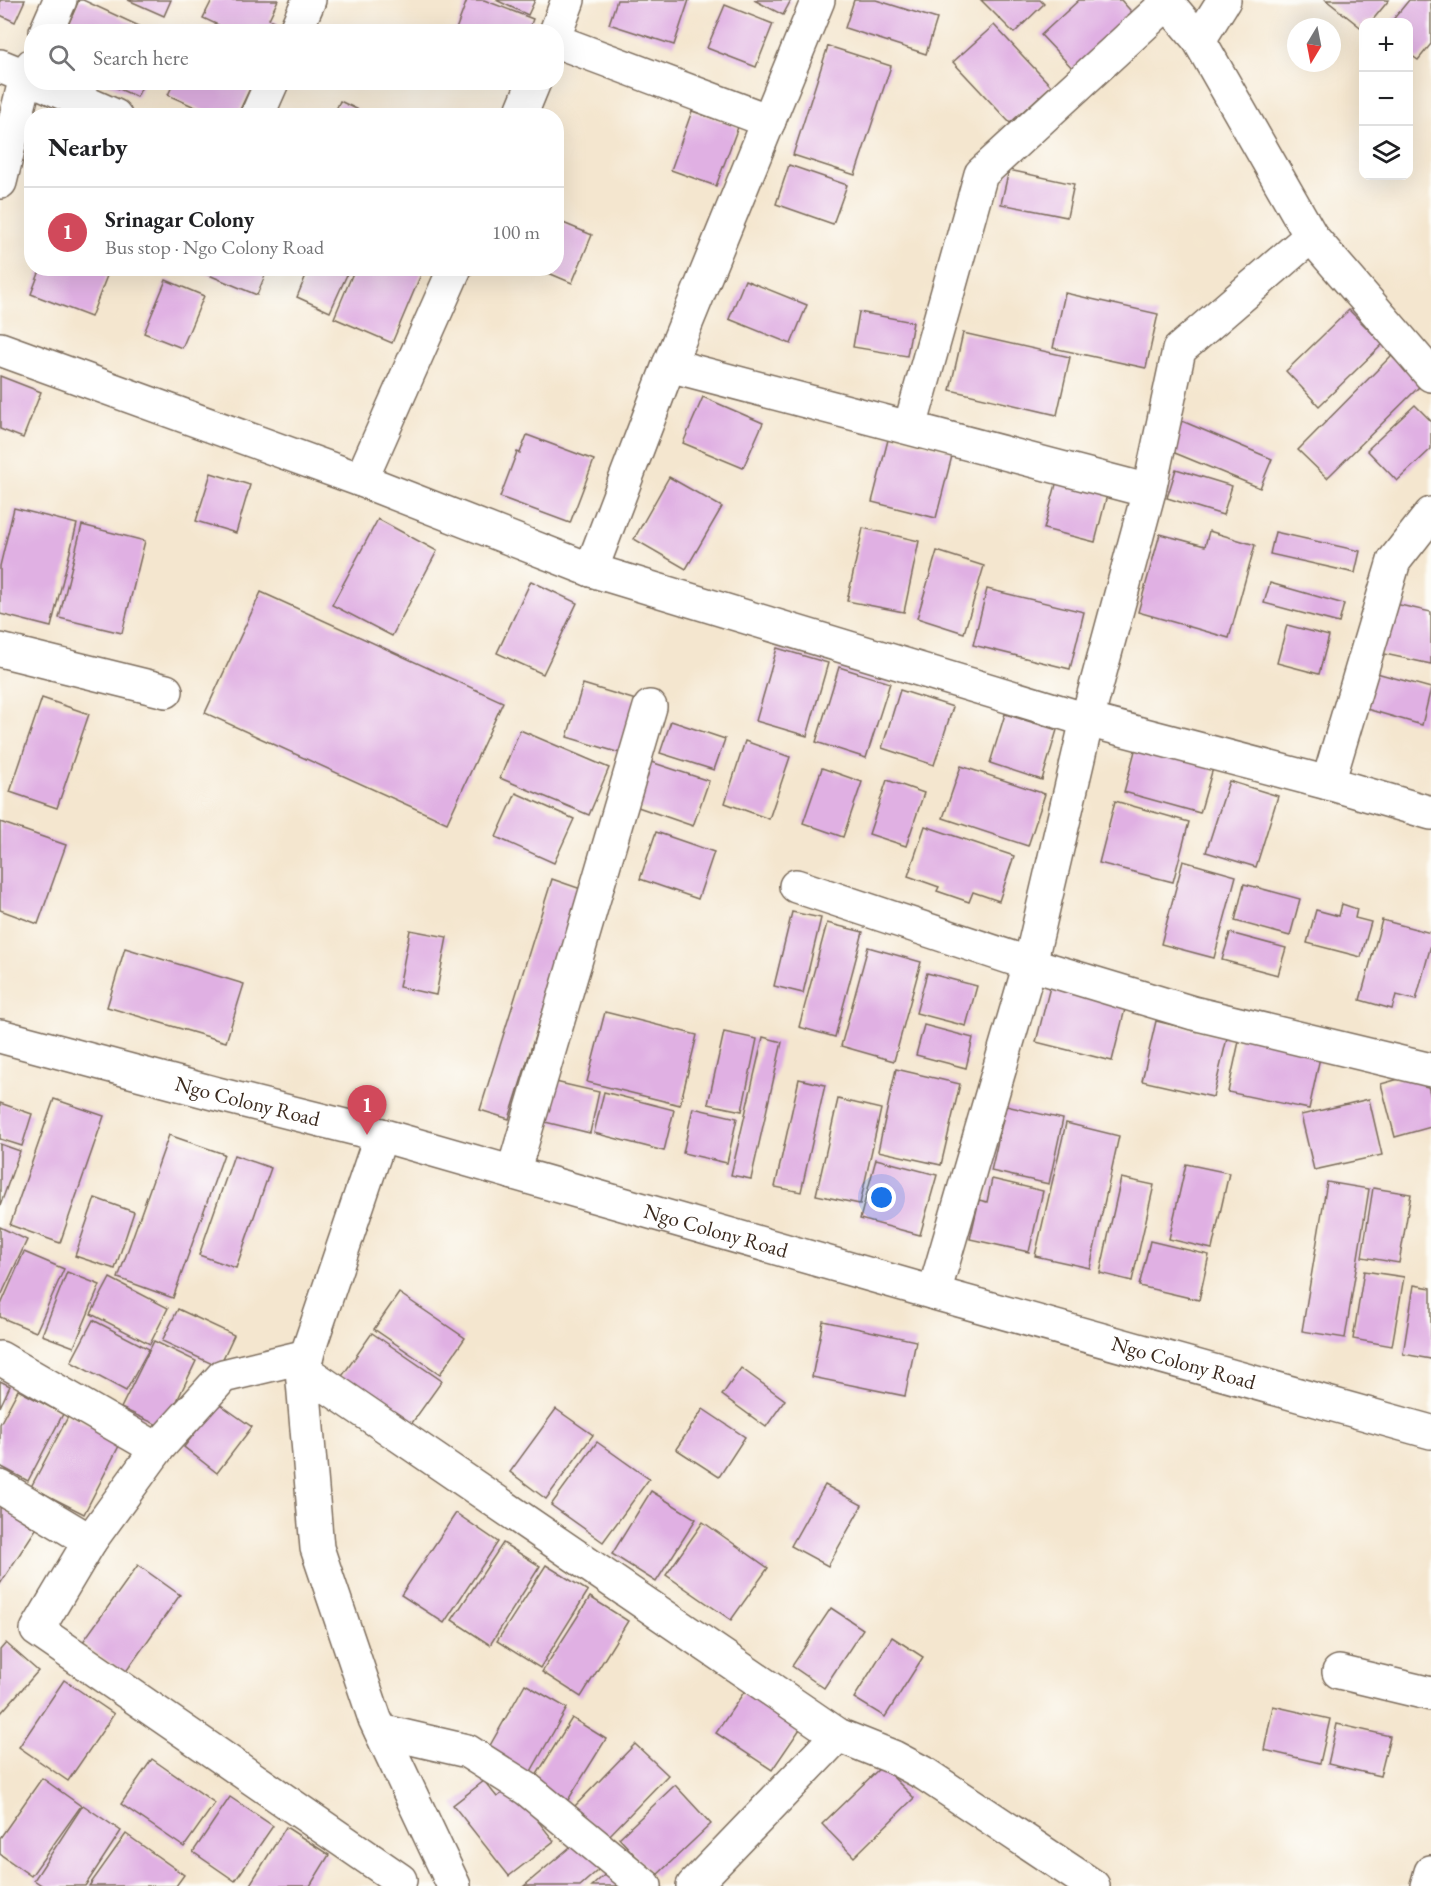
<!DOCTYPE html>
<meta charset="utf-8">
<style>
:root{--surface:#fff;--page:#f6f6f6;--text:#202124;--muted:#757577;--line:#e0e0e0;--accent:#d1495b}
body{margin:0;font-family:"EB Garamond",serif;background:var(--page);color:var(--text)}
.controls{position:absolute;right:18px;top:18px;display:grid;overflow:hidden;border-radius:12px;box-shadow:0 6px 24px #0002}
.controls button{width:54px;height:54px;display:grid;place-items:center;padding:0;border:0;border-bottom:2px solid var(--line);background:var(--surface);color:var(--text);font:30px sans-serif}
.compass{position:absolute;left:1287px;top:18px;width:54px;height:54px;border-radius:50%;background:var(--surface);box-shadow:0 6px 24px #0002;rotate:190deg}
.you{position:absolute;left:882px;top:1198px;width:21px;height:21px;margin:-15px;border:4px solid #fff;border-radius:50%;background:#1a73e8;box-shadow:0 0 0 9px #1a73e833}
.badge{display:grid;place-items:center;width:39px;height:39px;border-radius:50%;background:var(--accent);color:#fff;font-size:20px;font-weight:700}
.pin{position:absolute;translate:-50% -50px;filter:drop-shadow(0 2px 3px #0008)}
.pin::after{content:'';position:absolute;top:32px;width:21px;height:18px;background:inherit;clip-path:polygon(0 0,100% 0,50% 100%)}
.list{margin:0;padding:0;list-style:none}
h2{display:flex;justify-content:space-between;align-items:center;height:78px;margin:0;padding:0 24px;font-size:26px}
h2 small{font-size:20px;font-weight:400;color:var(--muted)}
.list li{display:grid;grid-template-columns:39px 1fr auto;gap:18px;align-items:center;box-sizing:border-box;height:90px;padding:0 24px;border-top:2px solid var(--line)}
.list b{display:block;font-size:22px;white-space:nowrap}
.list p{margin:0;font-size:20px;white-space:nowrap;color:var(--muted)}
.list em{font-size:20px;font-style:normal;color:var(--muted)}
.icon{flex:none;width:33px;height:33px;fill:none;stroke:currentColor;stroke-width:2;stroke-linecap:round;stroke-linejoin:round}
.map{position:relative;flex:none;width:1431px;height:1886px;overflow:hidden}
.search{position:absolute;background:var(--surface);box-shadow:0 6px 24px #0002;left:24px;top:24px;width:540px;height:66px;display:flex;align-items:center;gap:15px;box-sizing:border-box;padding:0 21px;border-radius:24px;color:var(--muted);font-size:22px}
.panel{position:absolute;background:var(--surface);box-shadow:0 6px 24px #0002;left:24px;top:108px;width:540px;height:168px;border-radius:24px}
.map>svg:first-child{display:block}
.building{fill:#e0b0e3}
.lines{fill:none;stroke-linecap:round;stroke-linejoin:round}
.minor-casing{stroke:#7c6c5c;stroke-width:36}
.tertiary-casing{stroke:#7c6c5c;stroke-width:36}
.minor{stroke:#fff;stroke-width:33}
.tertiary{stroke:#fff;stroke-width:33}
.labels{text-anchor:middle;stroke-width:4.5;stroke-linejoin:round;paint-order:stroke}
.street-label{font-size:21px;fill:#3b2a1e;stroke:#fdfcf7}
</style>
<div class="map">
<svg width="1431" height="1886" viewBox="0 0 1431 1886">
<rect width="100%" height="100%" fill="#fdfcf7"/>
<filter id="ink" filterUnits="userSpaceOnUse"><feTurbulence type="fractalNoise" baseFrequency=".0167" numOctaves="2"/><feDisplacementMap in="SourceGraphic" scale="12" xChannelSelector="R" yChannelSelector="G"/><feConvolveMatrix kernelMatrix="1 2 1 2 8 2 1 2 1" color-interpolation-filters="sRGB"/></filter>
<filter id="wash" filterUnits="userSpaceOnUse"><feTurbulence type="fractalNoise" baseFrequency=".008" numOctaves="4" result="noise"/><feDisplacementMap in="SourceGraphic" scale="24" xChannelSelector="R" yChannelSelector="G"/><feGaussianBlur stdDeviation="1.35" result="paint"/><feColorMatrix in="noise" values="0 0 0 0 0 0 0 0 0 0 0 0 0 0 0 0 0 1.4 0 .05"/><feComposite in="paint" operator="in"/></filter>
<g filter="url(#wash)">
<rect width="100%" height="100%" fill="#f4e6cf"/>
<g id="blocks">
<g class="building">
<path d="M0,0h25l-10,22 -15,-7z"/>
<path d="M79,0h4l69,32h-87z"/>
<path d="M128,0h43l-7,16z"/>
<path d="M212,0h66l-9,19 9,4 -5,9h-40l-30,-14z"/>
<path d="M467,0h17l49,19 -5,13h-73z"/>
<path d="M496,0h39l-7,15z"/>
<path d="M617,0h72l-15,45 -65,-21z"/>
<path d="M754,0h37l-8,15z"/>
<path d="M854,0h22l61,19 -11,35 -81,-26z"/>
<path d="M981,0h59l4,4 -30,29z"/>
<path d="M1079,0h42l16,18 -61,54 -35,-37z"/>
<path d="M1326,0h63l-18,22h-7v8z"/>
<path d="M1409,0h22v44l-13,16 -10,-7v-31h-17z"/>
<path d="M725,5l48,19 -17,43 -49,-19z"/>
<path d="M994,25l57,61 -41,37 -57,-61z"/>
<path d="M828,46l63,20 -36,109 -62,-20z"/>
<path d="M104,82h40l-7,15z"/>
<path d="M174,82h79l-16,34h-22l-47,-21z"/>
<path d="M340,101l31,15h-38z"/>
<path d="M692,111l46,16 -22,59 -45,-16z"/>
<path d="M789,165l58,20 -14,39 -57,-20z"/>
<path d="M1009,170l65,14 -7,33 -66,-13z"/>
<path d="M556,220l36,15 -20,48 -33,-14 17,-1z"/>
<path d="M41,268h69l-19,49 -60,-23z"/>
<path d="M206,268h62l-11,27 -53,-22z"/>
<path d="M309,268h41l-20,44 -33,-15z"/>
<path d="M355,268h59l8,4 -30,71 -58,-25z"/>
<path d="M166,280l38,16 -22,52 -38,-15z"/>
<path d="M745,280l62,25 -16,39 -62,-25z"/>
<path d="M1065,293l93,21 -12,54 -93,-20z"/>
<path d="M1349,310l34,34 -64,62 -33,-35z"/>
<path d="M859,312l54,10 -6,34 -54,-9z"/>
<path d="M963,333l107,24 -13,58 -107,-25z"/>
<path d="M1391,356l31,28 -95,94 -29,-28z"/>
<path d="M0,376l41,16 -18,46 -23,-9z"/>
<path d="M703,397l60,26 -20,45 -60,-25z"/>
<path d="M1415,405l16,16v28l-34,32 -30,-31z"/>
<path d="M1182,421l90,38 -12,29 -90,-37z"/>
<path d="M527,435l67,25 -24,63 -70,-26 17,-45 3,1z"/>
<path d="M889,436l64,16 -17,66 -64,-16z"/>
<path d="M1176,469l56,17 -9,29 -56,-17z"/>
<path d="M211,473l39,12 -14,48 -40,-12z"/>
<path d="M1059,473l50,14 -14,55 -51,-13z"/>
<path d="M669,477l53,30 -36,62 -52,-30z"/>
<path d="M14,508l63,16 -26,103 -51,-13v-48z"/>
<path d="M378,519l59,32 -45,85 -60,-31z"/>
<path d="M82,525l63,16 -23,92 -63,-15z"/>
<path d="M863,528l56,13 -15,71 -57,-11z"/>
<path d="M1209,531l46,14 -26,93 -91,-26 22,-78 45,12z"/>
<path d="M1275,532l85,19 -5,22 -85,-19z"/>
<path d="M937,551l47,15 -20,67 -47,-15z"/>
<path d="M531,581l46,22 -34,71 -46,-21z"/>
<path d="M1270,583l74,21 -5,19 -75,-20z"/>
<path d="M987,589l97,23 -14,57 -97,-24z"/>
<path d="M261,592l242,110 -56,121 -242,-110z"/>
<path d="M1391,603l40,9v52l-51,-11z"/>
<path d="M1287,625l42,11 -10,38 -42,-11z"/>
<path d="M777,648l51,15 -21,73 -51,-15z"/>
<path d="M839,667l51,16 -24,75 -50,-16z"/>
<path d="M1373,672l58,16 -9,37 -59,-17z"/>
<path d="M583,684l53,16 -16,53 -53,-16z"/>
<path d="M900,690l53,17 -19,58 -52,-17z"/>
<path d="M42,698l47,16 -32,94 -47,-16z"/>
<path d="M1005,714l52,16 -15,50 -52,-17z"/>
<path d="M671,721l54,18 -11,31 -54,-17z"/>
<path d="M520,730l89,38 -20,47 -89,-37z"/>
<path d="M745,741l45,16 -21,62 -44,-16z"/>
<path d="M1136,747l77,21 -13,45 -76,-21z"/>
<path d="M651,762l58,19 -16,45 -58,-20z"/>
<path d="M961,766l84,28 -17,52 -85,-28z"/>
<path d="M822,768l40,14 -19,55 -40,-14z"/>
<path d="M887,780l37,13 -18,53 -37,-12z"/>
<path d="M1229,781l49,15 -22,71 -50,-15z"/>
<path d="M516,793l58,26 -20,44 -58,-26z"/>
<path d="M1115,801l74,21 -16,60 -74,-19z"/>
<path d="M0,822l66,23 -28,79 -38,-14z"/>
<path d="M925,826l89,30 -15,45 -26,-9 -4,10 -32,-11 2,-4 -31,-11z"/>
<path d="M656,832l58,20 -16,47 -58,-20z"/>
<path d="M1183,861l53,15 -22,82 -53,-14z"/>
<path d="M552,879l29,10 -72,230 -29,-9z"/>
<path d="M1244,884l56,15 -10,37 -55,-15z"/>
<path d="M1342,904l15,5 -2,9 16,4 -10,35 -54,-14 9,-33 23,6z"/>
<path d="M792,912l29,6 -18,75 -29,-7z"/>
<path d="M1382,920l49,13v12l-15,55 -20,-5 -4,14 -32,-9z"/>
<path d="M827,923l36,9 -28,105 -36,-10z"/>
<path d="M410,930l37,7 -11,58 -37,-8z"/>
<path d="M1230,933l56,15 -8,27 -56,-15z"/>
<path d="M868,947l53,15 -27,99 -53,-15z"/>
<path d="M125,948l119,36 -18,58 -119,-35z"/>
<path d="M927,973l50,13 -11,40 -50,-13z"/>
<path d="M1052,979l76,18 -16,64 -76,-19z"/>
<path d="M605,1012l92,23 -17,70 -93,-23z"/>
<path d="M1156,1021l71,17 -14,59 -71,-16z"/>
<path d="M924,1025l49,13 -7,30 -50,-13z"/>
<path d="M724,1032l33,7 -15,72 -34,-7z"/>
<path d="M1241,1032l81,16 -13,61 -81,-17z"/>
<path d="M763,1037l19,5 -31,137 -20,-4z"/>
<path d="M896,1069l64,15 -19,81 -63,-14z"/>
<path d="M1424,1072l7,25v30l-36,10 -14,-53z"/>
<path d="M799,1079l26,6 -24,107 -26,-5z"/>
<path d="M551,1081l48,11 -9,41 -49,-12z"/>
<path d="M604,1092l70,18 -10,41 -70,-18z"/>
<path d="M54,1099l50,17 -44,127 -50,-18z"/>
<path d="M838,1099l43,10 -21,95 -44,-9z"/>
<path d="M1369,1099l13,56 -68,15 -13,-55z"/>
<path d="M0,1103l32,11 -10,32 -22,-7z"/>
<path d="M1006,1106l57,13 -14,65 -58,-13z"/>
<path d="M693,1108l44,10 -10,45 -44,-10z"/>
<path d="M1066,1123l53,13 -29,132 -55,-12z"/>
<path d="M169,1135l55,19 -51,144 -55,-20z"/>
<path d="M0,1144l20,7 -20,55z"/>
<path d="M234,1155l37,13 -35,100 -37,-13z"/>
<path d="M876,1159l61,16 -17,60 -60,-16z"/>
<path d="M1186,1164l43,9 -17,76 -43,-10z"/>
<path d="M1121,1178l33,7 -22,96 -32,-8z"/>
<path d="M992,1179l51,12 -14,61 -59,-13 9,-39 8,2z"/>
<path d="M1327,1182l42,7 -24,149 -43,-7z"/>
<path d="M1373,1188l38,6 -12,69 -37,-6z"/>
<path d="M95,1198l39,14 -19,57 -40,-13z"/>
<path d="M0,1227l27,13 -27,58z"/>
<path d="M1150,1241l59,14 -10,45 -60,-14z"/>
<path d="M24,1252l40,17 -28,63 -36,-15v-10z"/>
<path d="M1364,1271l40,6 -12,69 -39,-7z"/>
<path d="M67,1272l33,13 -26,62 -32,-12z"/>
<path d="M110,1278l58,30 -18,36 -59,-30z"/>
<path d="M1414,1285l17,3v71l-28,-5z"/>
<path d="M399,1293l66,45 -25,36 -66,-45z"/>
<path d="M178,1309l56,26 -15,32 -57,-26z"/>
<path d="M93,1320l56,29 -23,42 -55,-29z"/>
<path d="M823,1321l93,20 -11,55 -93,-19z"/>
<path d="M372,1333l70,48 -35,49 -69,-48z"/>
<path d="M154,1341l42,20 -32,67 -43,-20z"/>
<path d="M741,1368l44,32 -19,27 -44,-32z"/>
<path d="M0,1381l10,5 -10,21z"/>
<path d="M18,1390l45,24 -35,67 -28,-15v-42z"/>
<path d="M218,1403l34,24 -35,46 -33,-26z"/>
<path d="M556,1409l37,26 -47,64 -36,-27z"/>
<path d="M703,1409l42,28 -26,40 -43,-28z"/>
<path d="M69,1415l52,27 -37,72 -53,-27z"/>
<path d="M597,1442l52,37 -46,63 -52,-37z"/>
<path d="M825,1485l37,20 -34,61 -37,-20z"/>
<path d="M651,1491l45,28 -40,63 -44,-28z"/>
<path d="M0,1506l36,23 -36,55z"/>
<path d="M456,1513l42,29 -54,81 -43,-28z"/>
<path d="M703,1522l65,46 -37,52 -65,-45z"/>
<path d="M503,1543l37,23 -50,79 -38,-25z"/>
<path d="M138,1565l42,30 -55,78 -43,-30z"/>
<path d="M546,1565l42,26 -48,77 -43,-27z"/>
<path d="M590,1597l38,24 -47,76 -39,-25z"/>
<path d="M831,1608l32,21 -39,59 -32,-22z"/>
<path d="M892,1637l31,20 -38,60 -31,-19z"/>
<path d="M6,1643l32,28 -38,43v-64z"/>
<path d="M64,1680l50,34 -46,67 -49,-34z"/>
<path d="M525,1684l42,24 -41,72 -42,-24z"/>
<path d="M746,1689l56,37 -30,44 -56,-37z"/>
<path d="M1273,1706l57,13 -10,44 -56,-13z"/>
<path d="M572,1718l34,21 -41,66 -34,-21z"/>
<path d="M1337,1724l53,12 -10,40 -52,-12z"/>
<path d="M635,1744l33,31 -62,64 -33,-31z"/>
<path d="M152,1759l63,44 -31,44 -63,-43z"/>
<path d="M882,1766l32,32 -60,59 -32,-33z"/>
<path d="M42,1778l39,28 -50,70 -31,-22v-16z"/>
<path d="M484,1781l13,16 14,-10 43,54 -45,35 -56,-71z"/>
<path d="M675,1785l36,39 -56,53 -36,-39z"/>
<path d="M230,1797l43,29 -38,55 -42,-29z"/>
<path d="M83,1805l38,26 -36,55h-42l-9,-6z"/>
<path d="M286,1827l43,28 -19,31h-61z"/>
<path d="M126,1834l58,41 -8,11h-87z"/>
<path d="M582,1837l23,27 -25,22h-56z"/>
<path d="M610,1870l13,16h-31z"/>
</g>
</g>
</g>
<g filter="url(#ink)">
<use href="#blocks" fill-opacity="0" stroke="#7c6c5c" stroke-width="1.5"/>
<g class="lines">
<g class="minor-casing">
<g id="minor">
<path d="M1165,0l34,40 112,196 120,139"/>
<path d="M46,32l14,-32"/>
<path d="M295,32l14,-32"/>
<path d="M556,32l12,-32"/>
<path d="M1199,40l25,-40"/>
<path d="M556,41l213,80"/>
<path d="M0,66l32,13"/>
<path d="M39,82l76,34"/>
<path d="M257,116l15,-34"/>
<path d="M520,116l14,-34"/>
<path d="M0,182l26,-105 6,-12"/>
<path d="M0,349l361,131 230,90 496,150 241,63 103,30"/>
<path d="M669,365l480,126"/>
<path d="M910,427l71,-253 186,-171"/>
<path d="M361,480l94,-212"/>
<path d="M591,570l78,-205 149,-365"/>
<path d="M0,650l166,41"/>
<path d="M1328,783l66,-222 37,-47"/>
<path d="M796,886l234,78 163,49 238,57"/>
<path d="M381,1135l-79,234 15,179 58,171 79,167"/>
<path d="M513,1173l137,-466"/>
<path d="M934,1293l96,-329 57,-244 62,-229 30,-141 132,-114"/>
<path d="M0,1358l157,91 66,-73 84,-20"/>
<path d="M302,1369l536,366 55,22 32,17 168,112"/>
<path d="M0,1487l90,54 -53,89 363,250"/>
<path d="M90,1541l67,-92"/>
<path d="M1339,1672l92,22"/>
<path d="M381,1731l86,20 60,38 118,97"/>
<path d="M693,1886l145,-151"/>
<path d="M1427,1886l4,-14"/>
</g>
</g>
<g class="tertiary-casing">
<g id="tertiary">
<path id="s1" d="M0,1036l217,58 164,41 553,158 497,139"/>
</g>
</g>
<use href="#minor" class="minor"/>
<use href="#tertiary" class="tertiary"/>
</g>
</g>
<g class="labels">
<g class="street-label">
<text dy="7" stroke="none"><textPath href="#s1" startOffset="256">Ngo Colony Road</textPath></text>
<text dy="7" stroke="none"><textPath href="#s1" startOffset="742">Ngo Colony Road</textPath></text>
<text dy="7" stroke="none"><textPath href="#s1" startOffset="1228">Ngo Colony Road</textPath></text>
</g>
</g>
</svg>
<div class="controls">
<button>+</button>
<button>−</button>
<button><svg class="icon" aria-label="layers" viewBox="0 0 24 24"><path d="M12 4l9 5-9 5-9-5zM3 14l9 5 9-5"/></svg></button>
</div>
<svg class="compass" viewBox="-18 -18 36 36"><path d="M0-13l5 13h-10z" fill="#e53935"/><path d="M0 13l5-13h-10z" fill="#757577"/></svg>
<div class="you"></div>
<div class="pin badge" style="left:367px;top:1135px">1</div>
<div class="search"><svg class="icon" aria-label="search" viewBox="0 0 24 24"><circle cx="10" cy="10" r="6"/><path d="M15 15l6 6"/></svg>Search here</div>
<section class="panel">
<h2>Nearby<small></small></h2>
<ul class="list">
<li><span class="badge">1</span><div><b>Srinagar Colony</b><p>Bus stop · Ngo Colony Road</p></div><em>100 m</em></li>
</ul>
</section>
</div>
